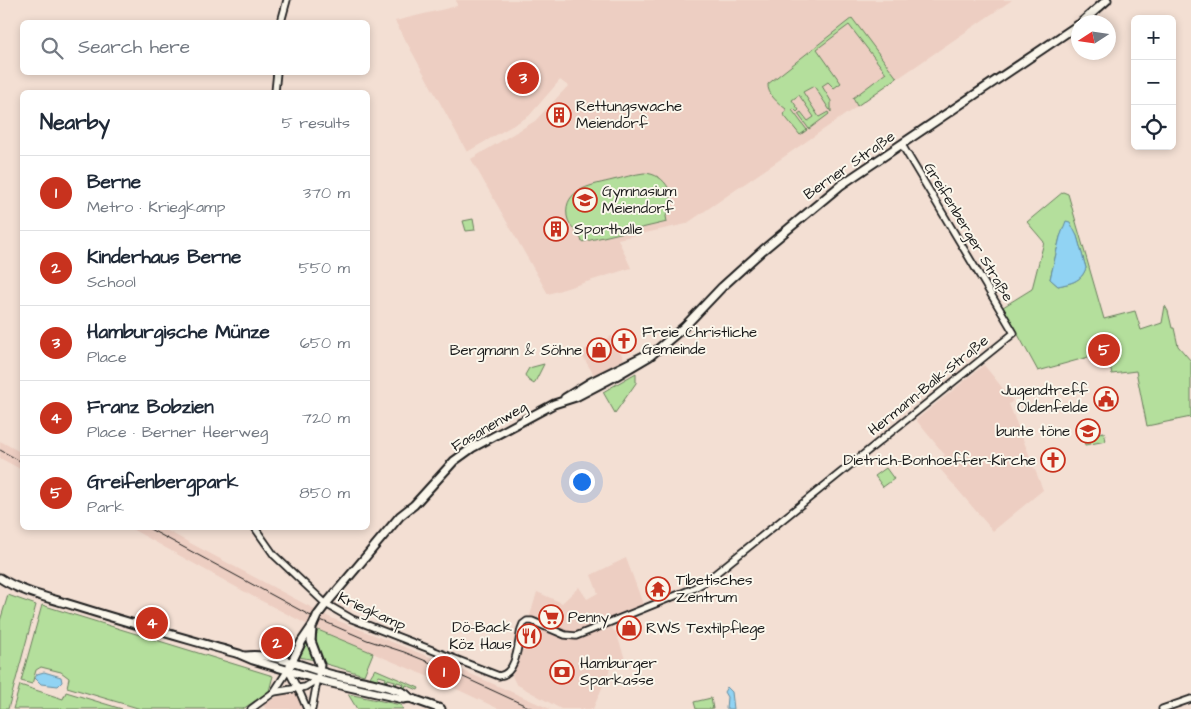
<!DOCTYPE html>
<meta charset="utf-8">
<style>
:root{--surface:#fff;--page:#f2f2f3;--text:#1f2937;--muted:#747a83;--line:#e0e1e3;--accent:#c8321e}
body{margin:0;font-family:"Architects Daughter",sans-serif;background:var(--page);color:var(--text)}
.controls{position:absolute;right:15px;top:15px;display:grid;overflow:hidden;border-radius:8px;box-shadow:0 2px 8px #0003}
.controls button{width:45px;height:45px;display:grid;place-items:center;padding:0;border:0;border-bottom:1px solid var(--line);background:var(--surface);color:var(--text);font:25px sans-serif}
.compass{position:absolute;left:1071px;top:15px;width:45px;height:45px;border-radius:50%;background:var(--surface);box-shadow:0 2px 8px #0003;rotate:258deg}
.you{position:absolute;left:581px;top:481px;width:18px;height:18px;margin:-12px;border:4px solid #fff;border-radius:50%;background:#1a73e8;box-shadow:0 0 0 8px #1a73e833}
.badge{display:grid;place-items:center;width:32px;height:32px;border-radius:50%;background:var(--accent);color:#fff;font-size:16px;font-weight:700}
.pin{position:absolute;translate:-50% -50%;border:2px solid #fff;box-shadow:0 1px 5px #0006}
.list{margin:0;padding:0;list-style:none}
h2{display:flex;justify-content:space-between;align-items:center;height:65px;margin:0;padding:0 20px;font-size:21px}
h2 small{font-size:16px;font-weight:400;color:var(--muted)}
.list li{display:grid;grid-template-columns:32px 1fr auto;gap:15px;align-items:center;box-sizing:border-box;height:75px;padding:0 20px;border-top:1px solid var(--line)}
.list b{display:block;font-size:19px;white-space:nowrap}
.list p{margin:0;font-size:16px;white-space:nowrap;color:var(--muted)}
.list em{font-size:16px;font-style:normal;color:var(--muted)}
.icon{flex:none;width:28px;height:28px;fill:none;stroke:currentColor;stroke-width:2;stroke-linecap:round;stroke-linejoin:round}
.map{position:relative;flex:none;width:1191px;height:709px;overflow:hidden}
.search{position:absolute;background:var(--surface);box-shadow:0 2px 8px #0003;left:20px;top:20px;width:350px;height:55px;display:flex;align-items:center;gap:12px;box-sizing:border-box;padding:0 18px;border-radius:8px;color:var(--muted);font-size:19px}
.panel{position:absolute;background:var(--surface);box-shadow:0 2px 8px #0003;left:20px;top:90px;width:350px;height:440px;border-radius:8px}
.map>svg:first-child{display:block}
.built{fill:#edcec2}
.green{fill:#b4df9c;stroke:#687e5c;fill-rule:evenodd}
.water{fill:#91d3f3;stroke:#628a9d}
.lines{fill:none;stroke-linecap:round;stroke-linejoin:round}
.minor-casing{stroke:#1c1c1c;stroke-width:9}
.major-casing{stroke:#1c1c1c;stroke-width:11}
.minor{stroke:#fbf7ec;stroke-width:5.5}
.major{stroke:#fbf7ec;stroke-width:7}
.rail{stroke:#1c1c1c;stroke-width:1}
.major-bridge-casing{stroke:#1c1c1c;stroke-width:11;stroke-linecap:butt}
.major-bridge{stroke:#fbf7ec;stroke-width:7}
.labels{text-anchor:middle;stroke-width:4;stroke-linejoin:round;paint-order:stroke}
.poi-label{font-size:15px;fill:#1c1c1c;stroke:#fbf7ec;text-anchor:start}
.street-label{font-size:15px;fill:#1c1c1c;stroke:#fbf7ec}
</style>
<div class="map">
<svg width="1191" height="709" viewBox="0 0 1191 709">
<rect width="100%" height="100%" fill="#f3dfd3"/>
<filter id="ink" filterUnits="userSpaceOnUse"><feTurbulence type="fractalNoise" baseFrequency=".02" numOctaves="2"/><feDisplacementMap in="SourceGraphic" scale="10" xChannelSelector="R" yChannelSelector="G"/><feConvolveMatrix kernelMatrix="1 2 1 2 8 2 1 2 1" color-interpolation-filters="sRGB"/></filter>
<g filter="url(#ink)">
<g class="built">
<path d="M456,0h556l-326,224 -68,15 13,29 -83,26 -77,-135 64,-38 33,-35 -8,-6 -31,36 -62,36 -72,-131 62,-15z"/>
<path d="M612,336l12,23 -30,16 -14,-23z"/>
<path d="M984,365l29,36 -4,3 34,86 -50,41 -58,-68 10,-8 -29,-35z"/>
<path d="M1091,422l3,16 -10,2 -3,-16z"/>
<path d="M0,441l22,12v17l-22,-12z"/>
<path d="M130,528h32l169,90 124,49 95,42h-51l-51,-24 -130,-55 -64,-33z"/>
<path d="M626,558l17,46 -34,14 4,12 3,2 10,30 -15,5 -18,42h-32l-45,-25 -4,-8 25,-84 25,11 17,-16 8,12 11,-6 -7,-18z"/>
<path d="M281,694h16l5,15h-36l-3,-4z"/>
</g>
<g class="green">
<path d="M852,18l45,60 -40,28 -4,-8 33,-25 -37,-48 -32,24 24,34 -7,5 -6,-6 -6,4 9,15v11l-17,-26 -11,6 16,25 9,-5 1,2 -20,15 -11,-15 3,-2 7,9 6,-4 -15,-22 -7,5 7,10 -2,2 -3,-3 -2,1 15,20 -7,5 -17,-21 3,-2v-3c-8,-6 -19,-15 -18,-25z"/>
<path d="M644,173c23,1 34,24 22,43l1,6 -85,20c-2,-10 -13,-14 -15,-26 -4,-28 27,-31 46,-36 10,-2 21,-6 31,-7z"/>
<path d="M1063,192l5,2 36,125 31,-8 6,19 21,-7 3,-17 3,5 4,17h2l4,18 13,15v56l-44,9 -11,-55 -24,3 -4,-18 -5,-3 -65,18 -35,-64 29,-18 12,-47 -17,-20zM1067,221l10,15 9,32c-5,14 -15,15 -28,18l-8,-7 10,-42z"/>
<path d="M473,219l2,11 -9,1 -3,-10z"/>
<path d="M544,364l-10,20 -6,-4 -3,-5 4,-7z"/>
<path d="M636,373v10l-21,30 -12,-21z"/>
<path d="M1104,432l2,9 -21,4 -1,-5 10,-2 -1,-4z"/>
<path d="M886,468l8,11 -11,8 -8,-11z"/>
<path d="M8,595l28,10 -28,104h-8v-88z"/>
<path d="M42,605l231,71 -4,15 -26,18h-102l-74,-22 2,-9 -8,-6 -20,-5 -5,3 -4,14 -11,-3z"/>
<path d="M318,630l55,23 -9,22 -38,-11c-7,-9 -13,-23 -8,-34z"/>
<path d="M306,642l2,2 7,16 -16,-3z"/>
<path d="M375,669l44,19 -1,2 -12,-5 -1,3 -2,-1 1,-3 -7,-2 -1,3h-2l1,-4 -7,-2 -1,3h-2l1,-4 -7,-2 -2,3 -7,-2z"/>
<path d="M20,685l43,14 3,-7 56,17h-109z"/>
<path d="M348,694l53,11 2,4h-46z"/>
<path d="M711,698l2,11h-17l-2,-7z"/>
</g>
<g class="water">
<path d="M1066,221l4,1 7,14 9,32c-5,14 -15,15 -28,18l-8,-7 10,-42z"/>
<path d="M44,672l17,5 1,5 -4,4 -17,-2 -6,-6 2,-4z"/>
<path d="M727,687l5,5 2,17h-8l1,-12 -3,-5z"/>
</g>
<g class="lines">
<g class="minor-casing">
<g id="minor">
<path d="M281,22l6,-22"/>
<path d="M275,92l2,-20"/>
<path d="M255,528l19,27 52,49 26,15 147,57c18,-2 19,-33 22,-47l2,-5 4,-3h5l33,14 11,1 116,-47 13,-7 309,-249 -112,-188"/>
<path d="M274,692l14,-22 13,25 6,14"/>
<path d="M251,709l23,-17 31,-5 13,-8"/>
<path d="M312,709l7,-38"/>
<path d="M1162,709l29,-10"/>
</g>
</g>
<g class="major-casing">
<g id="major">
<path d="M1082,22l25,-22"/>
<path d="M565,398l26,-16 55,-27"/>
<path d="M0,578c21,14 50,20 75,28 54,17 109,32 164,48l14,6 74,22 76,17 7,-1 31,11"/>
<path d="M317,616l9,-12 74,-88 14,-11 40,-44 18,-13 82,-44 22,-7 40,-21 34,-20 34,-29 38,-40 41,-37 78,-65 237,-160"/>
<path d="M312,628l-1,13 9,24 -1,6"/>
<path d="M246,656c29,-3 59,12 87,19 20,5 54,9 71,18 2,1 5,4 6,5"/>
<path d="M290,666l12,-25 11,-16"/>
</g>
</g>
<use href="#minor" class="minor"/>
<use href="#major" class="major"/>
<g class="rail">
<path d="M0,450l22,12"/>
<path d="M148,528l161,87 58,25 37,12 44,18 85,39"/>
</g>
<g class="major-bridge-casing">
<path id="major-bridge" d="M313,625l4,-9"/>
</g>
<use href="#major-bridge" class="major-bridge"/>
</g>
</g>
<defs>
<g id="building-ring" transform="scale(1.25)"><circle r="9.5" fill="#fbf7ec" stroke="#c8321e" stroke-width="1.5"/><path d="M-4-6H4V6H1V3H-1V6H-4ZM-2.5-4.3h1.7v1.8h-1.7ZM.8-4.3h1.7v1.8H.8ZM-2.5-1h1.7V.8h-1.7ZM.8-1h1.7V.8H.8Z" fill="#c8321e"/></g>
<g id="school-ring" transform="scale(1.25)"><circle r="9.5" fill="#fbf7ec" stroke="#c8321e" stroke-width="1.5"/><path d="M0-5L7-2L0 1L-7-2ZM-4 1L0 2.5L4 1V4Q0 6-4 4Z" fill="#c8321e"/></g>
<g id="church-ring" transform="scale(1.25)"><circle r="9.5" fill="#fbf7ec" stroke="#c8321e" stroke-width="1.5"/><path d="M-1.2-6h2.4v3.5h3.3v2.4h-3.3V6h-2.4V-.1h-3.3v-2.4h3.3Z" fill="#c8321e"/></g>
<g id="shop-ring" transform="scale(1.25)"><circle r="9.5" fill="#fbf7ec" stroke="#c8321e" stroke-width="1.5"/><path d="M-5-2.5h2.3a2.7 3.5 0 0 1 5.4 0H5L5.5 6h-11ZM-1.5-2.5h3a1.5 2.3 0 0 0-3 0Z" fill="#c8321e"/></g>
<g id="civic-ring" transform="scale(1.25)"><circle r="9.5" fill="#fbf7ec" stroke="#c8321e" stroke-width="1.5"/><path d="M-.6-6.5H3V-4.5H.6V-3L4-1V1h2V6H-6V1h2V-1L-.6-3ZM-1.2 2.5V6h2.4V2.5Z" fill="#c8321e"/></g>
<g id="temple-ring" transform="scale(1.25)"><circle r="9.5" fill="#fbf7ec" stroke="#c8321e" stroke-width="1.5"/><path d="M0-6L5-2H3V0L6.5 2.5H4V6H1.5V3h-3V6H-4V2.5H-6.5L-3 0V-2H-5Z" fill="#c8321e"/></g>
<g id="supermarket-ring" transform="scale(1.25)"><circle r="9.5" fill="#fbf7ec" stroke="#c8321e" stroke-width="1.5"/><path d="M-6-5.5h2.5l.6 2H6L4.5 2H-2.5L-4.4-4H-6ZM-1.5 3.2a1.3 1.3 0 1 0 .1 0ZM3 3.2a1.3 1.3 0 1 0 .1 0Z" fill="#c8321e"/></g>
<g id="restaurant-ring" transform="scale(1.25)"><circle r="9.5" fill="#fbf7ec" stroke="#c8321e" stroke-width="1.5"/><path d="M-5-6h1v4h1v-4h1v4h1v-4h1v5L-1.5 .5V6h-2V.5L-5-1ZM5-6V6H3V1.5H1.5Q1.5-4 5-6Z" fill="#c8321e"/></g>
<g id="bank-ring" transform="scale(1.25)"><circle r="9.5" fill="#fbf7ec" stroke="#c8321e" stroke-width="1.5"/><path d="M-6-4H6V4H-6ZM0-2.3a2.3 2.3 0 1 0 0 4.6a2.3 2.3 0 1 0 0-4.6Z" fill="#c8321e"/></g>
</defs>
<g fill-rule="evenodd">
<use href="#building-ring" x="559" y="115"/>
<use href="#school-ring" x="585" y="200"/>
<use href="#building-ring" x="556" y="229"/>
<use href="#church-ring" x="624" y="341"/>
<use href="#shop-ring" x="599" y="350"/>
<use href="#civic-ring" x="1106" y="399"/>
<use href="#school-ring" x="1088" y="431"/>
<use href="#church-ring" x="1053" y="460"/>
<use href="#temple-ring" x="658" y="589"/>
<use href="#supermarket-ring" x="551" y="617"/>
<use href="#shop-ring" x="629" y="628"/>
<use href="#restaurant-ring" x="529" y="636"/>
<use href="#bank-ring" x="562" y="672"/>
</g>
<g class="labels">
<g class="poi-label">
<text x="576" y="111">Rettungswache<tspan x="576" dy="17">Meiendorf</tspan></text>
<text x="602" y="196">Gymnasium<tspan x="602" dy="17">Meiendorf</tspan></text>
<text x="574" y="234">Sporthalle</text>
<text x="642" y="337">Freie Christliche<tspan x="642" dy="17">Gemeinde</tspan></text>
<text x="582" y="355" text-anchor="end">Bergmann &amp; Söhne</text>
<text x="1088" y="395" text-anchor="end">Jugendtreff<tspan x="1088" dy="17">Oldenfelde</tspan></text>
<text x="1070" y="436" text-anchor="end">bunte töne</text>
<text x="1036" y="465" text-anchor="end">Dietrich-Bonhoeffer-Kirche</text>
<text x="676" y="585">Tibetisches<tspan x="676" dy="17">Zentrum</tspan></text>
<text x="568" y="622">Penny</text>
<text x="512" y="632" text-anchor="end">Dö-Back<tspan x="512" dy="17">Köz Haus</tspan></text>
<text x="646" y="633">RWS Textilpflege</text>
<text x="580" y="668">Hamburger<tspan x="580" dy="17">Sparkasse</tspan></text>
</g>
<g class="street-label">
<text transform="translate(849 165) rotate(-35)" y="5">Berner Straße</text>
<text transform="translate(969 232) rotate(59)" y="5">Greifenberger Straße</text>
<text transform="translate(928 385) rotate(-39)" y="5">Hermann-Balk-Straße</text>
<text transform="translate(489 426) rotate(-30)" y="5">Fasanenweg</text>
<text transform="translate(372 611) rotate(24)" y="5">Kriegkamp</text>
</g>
</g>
</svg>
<div class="controls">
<button>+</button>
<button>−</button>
<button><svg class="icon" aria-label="locate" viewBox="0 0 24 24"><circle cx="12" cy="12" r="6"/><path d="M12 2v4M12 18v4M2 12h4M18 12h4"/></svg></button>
</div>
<svg class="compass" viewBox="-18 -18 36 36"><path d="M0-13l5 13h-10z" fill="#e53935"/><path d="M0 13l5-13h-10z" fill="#747a83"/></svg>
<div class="you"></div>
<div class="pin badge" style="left:444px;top:672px">1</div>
<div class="pin badge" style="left:277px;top:643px">2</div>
<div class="pin badge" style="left:523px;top:78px">3</div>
<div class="pin badge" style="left:152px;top:623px">4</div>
<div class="pin badge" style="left:1104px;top:350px">5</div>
<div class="search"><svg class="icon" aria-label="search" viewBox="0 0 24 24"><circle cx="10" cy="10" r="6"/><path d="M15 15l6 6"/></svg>Search here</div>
<section class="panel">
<h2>Nearby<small>5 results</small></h2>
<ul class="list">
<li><span class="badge">1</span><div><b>Berne</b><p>Metro · Kriegkamp</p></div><em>370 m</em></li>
<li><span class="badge">2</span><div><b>Kinderhaus Berne</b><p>School</p></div><em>550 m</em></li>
<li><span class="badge">3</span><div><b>Hamburgische Münze</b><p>Place</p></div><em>650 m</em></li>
<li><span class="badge">4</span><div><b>Franz Bobzien</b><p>Place · Berner Heerweg</p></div><em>720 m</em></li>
<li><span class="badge">5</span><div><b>Greifenbergpark</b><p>Park</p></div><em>850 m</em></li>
</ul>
</section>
</div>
